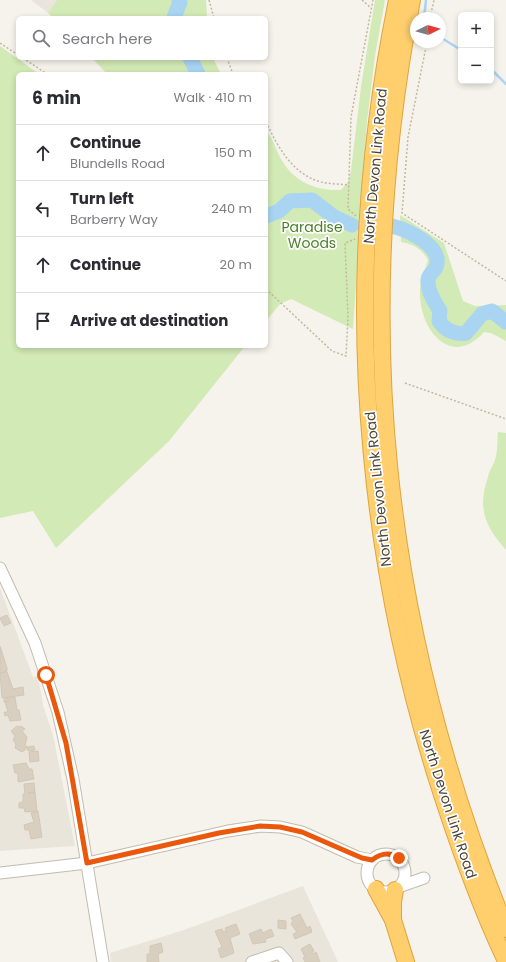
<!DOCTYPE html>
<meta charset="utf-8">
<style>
:root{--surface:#fff;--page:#f2f2f3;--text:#2b2b33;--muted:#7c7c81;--line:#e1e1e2}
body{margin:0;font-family:Poppins,sans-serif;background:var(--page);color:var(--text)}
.controls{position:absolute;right:12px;top:12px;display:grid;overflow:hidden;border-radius:6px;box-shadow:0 2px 6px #0003}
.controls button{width:36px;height:36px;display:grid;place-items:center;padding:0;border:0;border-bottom:1px solid var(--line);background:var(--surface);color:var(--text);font:20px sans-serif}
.compass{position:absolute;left:410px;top:12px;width:36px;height:36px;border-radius:50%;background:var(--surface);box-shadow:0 2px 6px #0003;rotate:85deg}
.stop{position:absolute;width:12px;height:12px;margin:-9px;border:3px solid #ea580c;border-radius:50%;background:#fff}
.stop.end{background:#ea580c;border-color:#fff;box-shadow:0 1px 4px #0008}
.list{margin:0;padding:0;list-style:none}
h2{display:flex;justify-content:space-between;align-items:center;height:52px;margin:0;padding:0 16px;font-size:17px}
h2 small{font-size:13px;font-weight:400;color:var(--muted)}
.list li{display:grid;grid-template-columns:26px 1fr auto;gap:12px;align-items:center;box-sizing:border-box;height:56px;padding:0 16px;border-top:1px solid var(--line)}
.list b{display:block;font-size:15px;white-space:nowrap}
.list p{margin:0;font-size:13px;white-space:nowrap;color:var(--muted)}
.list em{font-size:13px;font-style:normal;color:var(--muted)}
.icon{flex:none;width:22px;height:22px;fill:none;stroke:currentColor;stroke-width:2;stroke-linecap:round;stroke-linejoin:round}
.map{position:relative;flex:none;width:506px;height:962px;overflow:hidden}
.search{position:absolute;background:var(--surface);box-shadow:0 2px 6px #0003;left:16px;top:16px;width:252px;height:44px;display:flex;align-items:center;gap:10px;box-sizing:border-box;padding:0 14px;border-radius:6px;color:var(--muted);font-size:15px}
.panel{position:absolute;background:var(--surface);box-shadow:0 2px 6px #0003;left:16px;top:72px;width:252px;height:276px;border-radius:6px}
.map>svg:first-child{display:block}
.residential{fill:#eae5da}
.green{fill:#d2eab5}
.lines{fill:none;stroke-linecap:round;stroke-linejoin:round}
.stream{stroke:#a9d4f2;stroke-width:2.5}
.river{stroke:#a9d4f2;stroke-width:15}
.building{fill:#d8cfc1;stroke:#d3c7b4}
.minor-casing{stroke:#c2bbae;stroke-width:13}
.highway-casing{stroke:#e0a43c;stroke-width:18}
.path{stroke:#c4b79f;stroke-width:1.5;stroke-dasharray:2 2;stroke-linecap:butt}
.minor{stroke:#fff;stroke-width:11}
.highway{stroke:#ffcf6e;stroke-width:16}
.route{stroke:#ea580c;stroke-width:5}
.labels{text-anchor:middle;stroke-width:3.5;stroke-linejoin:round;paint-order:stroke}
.street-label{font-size:14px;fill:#4b4439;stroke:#fff}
.park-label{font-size:14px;fill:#4a7f2a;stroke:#fff}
</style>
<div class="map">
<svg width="506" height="962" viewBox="0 0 506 962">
<rect width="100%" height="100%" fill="#f6f3ec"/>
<g class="residential">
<path d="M31,0h26l-9,13z"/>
<path d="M0,588l33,89 5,-1 5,29 10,30 22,111 -75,5z"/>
<path d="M303,886l35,76h-227l-1,-9 74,-23z"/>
</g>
<g class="green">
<path d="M57,0h149l1,18h-154l-5,-5z"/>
<path d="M375,0h10l-10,56 -8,65 -14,208 -62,-30 -11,5 -14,17v-190c7,7 8,14 12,22 12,27 35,38 63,37l7,-8 3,-11 10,-84z"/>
<path d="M0,46l39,28h-21v272h227l-76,95 -113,107 -23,-37 -33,7z"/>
<path d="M92,58h121l8,16h-114z"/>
<path d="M400,215l44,28 19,58 12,5 31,-1v36l-15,-8 -7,-1c-32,36 -63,0 -64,-37 -1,-12 5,-24 8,-35 -6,-11 -15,-16 -27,-18z"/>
<path d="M498,432l8,1v117c-21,-24 -29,-41 -18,-73 1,-6 5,-11 7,-17 3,-9 2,-19 3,-28z"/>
</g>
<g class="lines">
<g class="stream">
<path d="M424,18l2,-18"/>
<path d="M440,37l21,13"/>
<path d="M491,69l15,15"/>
</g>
<g class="river">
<path d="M174,18l6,-16 -1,-2"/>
<path d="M190,58l8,16"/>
<path d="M266,216l13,-5 11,-10 22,-1 22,17 18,8"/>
<path d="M392,226c15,4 52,20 44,41 -2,6 -9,7 -8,15 0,11 7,20 12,29l-1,10c6,9 16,14 27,12l16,-19 10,-3 14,11"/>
</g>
</g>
<g class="building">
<path d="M7,615l4,8 -7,3 -4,-8z"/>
<path d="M0,646l7,22v3l-7,2z"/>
<path d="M7,672l6,17 10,-2 1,8 -22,3 -2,-25z"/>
<path d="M15,697l2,13h2l2,10 -11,1 -2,-6 -3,1 -1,-4h4l-3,-10 4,-1 -5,1v-3z"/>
<path d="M17,726l2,1 2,-1 4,3 -3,2 5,6 -2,9 2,1 -2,3 -3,2 -7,-4 1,-4 -3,-4 2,-4 -4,-5z"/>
<path d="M34,746l1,4 -7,1 -1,-4z"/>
<path d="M38,751l1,10 -9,1 -1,-10z"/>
<path d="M26,763l3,6h3l2,10 -16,3v-9h-3l-2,-8z"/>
<path d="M34,783l1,9 -7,1 7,-1 2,19 -12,1 -1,-4h-5v-5l4,-1v-8h2l-1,-10z"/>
<path d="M38,811l4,26 -11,2 -2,-9h-4l-1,-5 10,-3 -3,-9z"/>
<path d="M300,914l7,14 3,-2 2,6 -17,7 -2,-5 4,-2 -6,-8 2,-3 -2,-3z"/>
<path d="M278,920l8,1v8l-8,-1z"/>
<path d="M236,924l4,10 -10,4 4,15 -13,5 -3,-9 4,-2 -7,-16 7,-2 1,3 3,-1 1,2 -2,-5z"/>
<path d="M261,929l2,4 8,-4 3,7 -9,3 1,3 -13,2 -4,-10z"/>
<path d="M161,943l2,9 -5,2 1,8h-12v-8h3v-8z"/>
<path d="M310,944l4,7 -2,1 1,2 3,-2 4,10h-15l-2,-4 2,-1 -4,-8z"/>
</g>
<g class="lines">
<g class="minor-casing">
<g id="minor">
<path d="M0,568l35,75 23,69 15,67 30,183"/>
<circle cx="386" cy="873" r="19"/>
<path d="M0,873l87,-10 141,-32 33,-5 19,1 22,5 55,25 15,3"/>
<path d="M401,886l23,-8"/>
<path d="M252,962l27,-9 8,9"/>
</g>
</g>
<g class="highway-casing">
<g id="highway">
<path d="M397,0c-8,40 -15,81 -20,122 -28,218 -6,445 59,654 20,63 42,126 70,185"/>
<path d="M412,0c-62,321 -29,627 94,929"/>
<path d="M376,889l17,31 13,42"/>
<path d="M393,920v-18l2,-12"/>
</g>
</g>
<g class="path">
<path d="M209,0l5,18"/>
<path d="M362,0l9,8"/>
<path d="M430,18l4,-18"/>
<path d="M427,42l-19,95 -6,76 104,68"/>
<path d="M0,43l18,12"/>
<path d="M23,58l24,16"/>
<path d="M227,58l6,16"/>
<path d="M266,122c12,25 26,52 55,60 8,2 19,2 28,3"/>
<path d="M356,216l-8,-7 3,-92 22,-117"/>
<path d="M266,289l66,62 14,5 2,-39 -3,-74 10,-4"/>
<path d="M405,383l101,36"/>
</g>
<use href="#minor" class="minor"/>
<use href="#highway" class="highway"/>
</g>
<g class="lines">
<path class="route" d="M46,675l20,68 21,120 132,-30 41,-7 20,1 22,5 60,26 10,2c9,-7 18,-8 27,-2"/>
</g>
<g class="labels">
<g class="street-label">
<text transform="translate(375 166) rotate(-85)" y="5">North Devon Link Road</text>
<text transform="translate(378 489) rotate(-96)" y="5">North Devon Link Road</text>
<text transform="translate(448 804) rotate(72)" y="5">North Devon Link Road</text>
</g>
<g class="park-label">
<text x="312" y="232">Paradise<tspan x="312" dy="16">Woods</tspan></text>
</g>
</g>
</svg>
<div class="controls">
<button>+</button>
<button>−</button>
</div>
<svg class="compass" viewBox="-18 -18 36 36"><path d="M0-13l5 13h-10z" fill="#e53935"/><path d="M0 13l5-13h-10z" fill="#7c7c81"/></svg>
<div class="stop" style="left:46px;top:675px"></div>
<div class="stop end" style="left:399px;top:858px"></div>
<div class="search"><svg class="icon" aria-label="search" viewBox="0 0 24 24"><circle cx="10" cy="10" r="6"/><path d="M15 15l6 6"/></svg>Search here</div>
<section class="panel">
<h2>6 min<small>Walk · 410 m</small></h2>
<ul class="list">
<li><svg class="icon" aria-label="ahead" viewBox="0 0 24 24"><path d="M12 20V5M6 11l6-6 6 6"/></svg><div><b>Continue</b><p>Blundells Road</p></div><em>150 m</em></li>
<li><svg class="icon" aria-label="left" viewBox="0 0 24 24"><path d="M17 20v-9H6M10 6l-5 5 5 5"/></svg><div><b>Turn left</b><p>Barberry Way</p></div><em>240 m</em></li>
<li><svg class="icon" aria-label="ahead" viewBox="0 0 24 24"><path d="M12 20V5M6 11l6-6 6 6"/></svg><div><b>Continue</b></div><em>20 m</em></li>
<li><svg class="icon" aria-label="arrive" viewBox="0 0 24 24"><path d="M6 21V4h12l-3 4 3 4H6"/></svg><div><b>Arrive at destination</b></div></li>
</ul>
</section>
</div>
